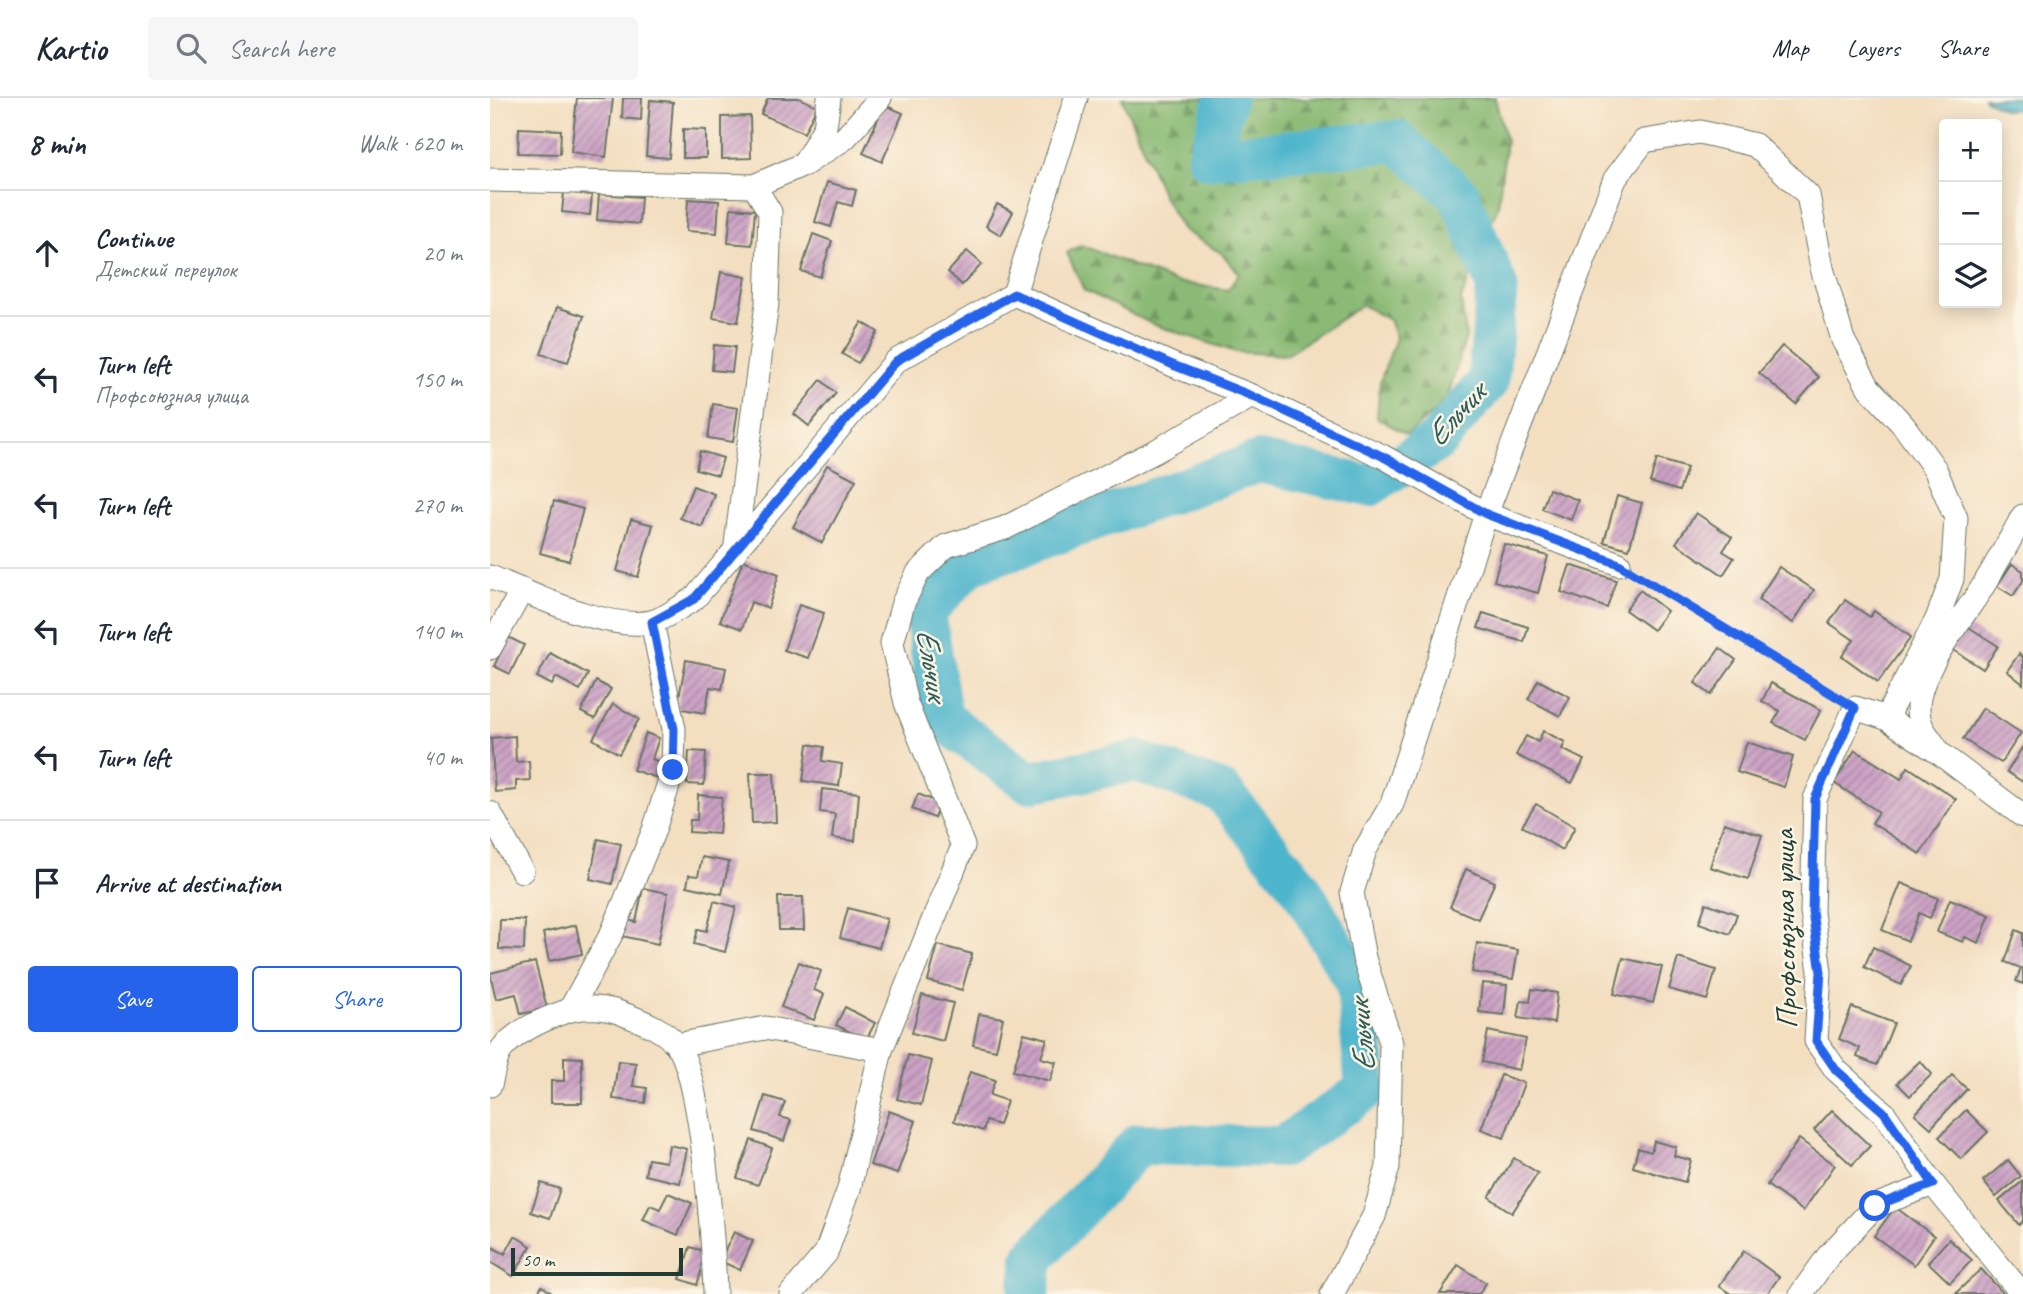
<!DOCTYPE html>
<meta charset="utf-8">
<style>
:root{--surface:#fff;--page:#f6f6f7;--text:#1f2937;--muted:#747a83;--line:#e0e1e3;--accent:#2563eb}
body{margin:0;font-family:Caveat,sans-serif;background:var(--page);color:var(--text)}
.controls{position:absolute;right:21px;top:21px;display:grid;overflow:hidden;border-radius:7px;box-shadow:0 4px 18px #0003}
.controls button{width:63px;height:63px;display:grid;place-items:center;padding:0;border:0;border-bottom:2px solid var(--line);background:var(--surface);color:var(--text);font:35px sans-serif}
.scale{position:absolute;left:21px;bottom:18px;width:172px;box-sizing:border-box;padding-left:7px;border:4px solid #1f3d34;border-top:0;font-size:19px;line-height:24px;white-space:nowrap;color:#1f3d34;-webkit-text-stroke:5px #fcf5e5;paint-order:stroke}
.stop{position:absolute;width:21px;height:21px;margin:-16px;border:5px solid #2563eb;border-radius:50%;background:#fff}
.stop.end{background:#2563eb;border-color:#fff;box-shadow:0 2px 7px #0008}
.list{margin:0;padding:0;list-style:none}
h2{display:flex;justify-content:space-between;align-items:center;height:91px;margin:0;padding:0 28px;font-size:30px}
h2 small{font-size:23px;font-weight:400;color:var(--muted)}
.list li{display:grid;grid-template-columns:46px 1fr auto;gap:21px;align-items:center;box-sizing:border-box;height:126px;padding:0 28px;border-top:2px solid var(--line)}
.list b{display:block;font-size:26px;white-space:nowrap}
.list p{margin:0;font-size:23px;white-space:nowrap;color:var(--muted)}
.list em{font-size:23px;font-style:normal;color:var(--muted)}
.actions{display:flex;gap:14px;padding:21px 28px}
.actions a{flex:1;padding:16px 0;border:2px solid var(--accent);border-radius:7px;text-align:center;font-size:24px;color:var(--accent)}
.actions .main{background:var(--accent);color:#fff}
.icon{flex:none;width:38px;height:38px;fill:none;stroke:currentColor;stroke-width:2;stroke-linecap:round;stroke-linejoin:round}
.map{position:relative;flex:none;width:1533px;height:1196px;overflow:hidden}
header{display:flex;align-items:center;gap:42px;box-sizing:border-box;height:98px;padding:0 35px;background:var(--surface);border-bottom:2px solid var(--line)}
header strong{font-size:33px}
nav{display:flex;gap:38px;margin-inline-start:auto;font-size:24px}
.search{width:490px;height:63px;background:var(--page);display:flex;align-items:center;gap:18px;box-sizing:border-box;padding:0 24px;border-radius:7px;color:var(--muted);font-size:26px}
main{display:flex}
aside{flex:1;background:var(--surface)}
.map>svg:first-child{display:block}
.forest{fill:url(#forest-firs);stroke:#547c54;stroke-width:2}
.water{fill:url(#water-ripples);stroke:#367980;stroke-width:2}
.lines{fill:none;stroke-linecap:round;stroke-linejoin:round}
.river{stroke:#4eb5cc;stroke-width:42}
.building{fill:url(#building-hatch)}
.minor-casing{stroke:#697565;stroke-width:25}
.path{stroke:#697565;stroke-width:4.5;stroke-dasharray:5 5;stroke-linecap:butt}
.minor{stroke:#fff;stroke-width:23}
.route{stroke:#2563eb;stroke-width:9}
.labels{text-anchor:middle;stroke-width:5;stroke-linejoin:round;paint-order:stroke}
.street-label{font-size:30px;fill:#1f3d34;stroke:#fcf5e5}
.water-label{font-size:32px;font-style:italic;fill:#2b5b5a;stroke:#fcf5e5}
</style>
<header>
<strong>Kartio</strong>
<div class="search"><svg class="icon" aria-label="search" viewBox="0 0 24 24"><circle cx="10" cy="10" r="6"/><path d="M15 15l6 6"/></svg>Search here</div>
<nav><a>Map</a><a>Layers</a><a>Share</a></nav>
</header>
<main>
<aside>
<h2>8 min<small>Walk · 620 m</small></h2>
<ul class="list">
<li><svg class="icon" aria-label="ahead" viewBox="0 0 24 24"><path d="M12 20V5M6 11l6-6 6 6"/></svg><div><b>Continue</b><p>Детский переулок</p></div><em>20 m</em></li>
<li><svg class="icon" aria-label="left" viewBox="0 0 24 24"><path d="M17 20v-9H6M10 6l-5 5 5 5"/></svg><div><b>Turn left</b><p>Профсоюзная улица</p></div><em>150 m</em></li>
<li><svg class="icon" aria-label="left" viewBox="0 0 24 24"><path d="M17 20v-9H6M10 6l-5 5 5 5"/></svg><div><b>Turn left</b></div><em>270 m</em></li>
<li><svg class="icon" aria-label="left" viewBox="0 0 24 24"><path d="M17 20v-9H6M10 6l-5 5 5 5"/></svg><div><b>Turn left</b></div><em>140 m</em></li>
<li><svg class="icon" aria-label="left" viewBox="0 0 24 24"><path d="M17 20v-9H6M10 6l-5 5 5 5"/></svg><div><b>Turn left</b></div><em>40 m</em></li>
<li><svg class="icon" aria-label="arrive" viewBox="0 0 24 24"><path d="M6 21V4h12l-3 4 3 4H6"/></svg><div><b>Arrive at destination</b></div></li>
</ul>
<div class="actions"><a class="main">Save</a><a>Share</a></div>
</aside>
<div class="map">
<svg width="1533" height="1196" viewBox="0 0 1533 1196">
<defs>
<pattern id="forest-firs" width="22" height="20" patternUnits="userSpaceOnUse" patternTransform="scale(1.75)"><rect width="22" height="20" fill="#8aba74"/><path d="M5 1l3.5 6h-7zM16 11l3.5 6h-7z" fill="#709860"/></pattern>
<pattern id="water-ripples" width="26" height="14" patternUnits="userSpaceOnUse" patternTransform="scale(1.75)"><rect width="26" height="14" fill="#4eb5cc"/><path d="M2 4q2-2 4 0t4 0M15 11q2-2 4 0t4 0" fill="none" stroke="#4094a6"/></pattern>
<pattern id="building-hatch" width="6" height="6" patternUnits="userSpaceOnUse" patternTransform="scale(1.75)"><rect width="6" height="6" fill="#cca2c5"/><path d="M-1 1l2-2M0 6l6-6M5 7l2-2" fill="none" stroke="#a585a1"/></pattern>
</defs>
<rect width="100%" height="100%" fill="#fcf5e5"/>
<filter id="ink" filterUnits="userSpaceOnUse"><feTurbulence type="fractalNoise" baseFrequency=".0143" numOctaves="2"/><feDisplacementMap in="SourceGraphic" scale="14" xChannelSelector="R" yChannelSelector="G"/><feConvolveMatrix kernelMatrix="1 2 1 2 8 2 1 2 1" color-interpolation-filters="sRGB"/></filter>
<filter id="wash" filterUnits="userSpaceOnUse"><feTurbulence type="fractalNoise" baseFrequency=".00686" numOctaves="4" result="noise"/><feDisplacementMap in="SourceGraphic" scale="28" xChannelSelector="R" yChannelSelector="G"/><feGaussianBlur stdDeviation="1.57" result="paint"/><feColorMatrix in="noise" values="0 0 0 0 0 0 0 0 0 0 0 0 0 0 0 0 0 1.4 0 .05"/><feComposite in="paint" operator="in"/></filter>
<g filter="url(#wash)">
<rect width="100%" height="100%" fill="#f3dec0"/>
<path class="forest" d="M632,0h373l11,43 -8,65 -37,93 5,38 -20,65 -39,33 -30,-17 3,-36 16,-44 -7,-18 -27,-15 -76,50 -50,-3 -84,-28 -68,-34 -17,-37 14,-8 94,37 53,8 11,-17 -18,-20 -38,-23 -20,-34z"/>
<path class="water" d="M1493,0h40v12h-18z"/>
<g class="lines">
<path class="river" d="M539,1196l4,-36 106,-114 144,3 83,-57 -9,-105 -57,-98 -78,-95 -85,-31 -108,21 -87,-63 -17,-107 45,-48 289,-102 110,24 68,-45 51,-60 9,-95 -38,-91 -62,-54 -189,17 18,-60"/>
</g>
<g id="blocks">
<g class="building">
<path d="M87,0h36l-7,59 -35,-5z"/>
<path d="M133,0h19l-1,22 -19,-2z"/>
<path d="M278,0h31l18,8 -13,27 -43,-19z"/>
<path d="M160,2l23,2 -4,56 -23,-2z"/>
<path d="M394,7l19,8 -21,49 -19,-9z"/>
<path d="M260,18l1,42 -29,1v-42z"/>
<path d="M29,30l42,2 -1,24 -42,-1z"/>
<path d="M193,31l23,1v28h-23z"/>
<path d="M337,84l29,8 -4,16 -14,-4 -7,25 -16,-5z"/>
<path d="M74,94l28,3 -2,20 -28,-3z"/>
<path d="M109,96l42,3 -2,27 -42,-4z"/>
<path d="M198,101l31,2 -2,32 -31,-2z"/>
<path d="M507,106l16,8 -12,23 -15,-9z"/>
<path d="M241,110l24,2 -3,35 -24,-2z"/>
<path d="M323,136l19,7 -12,36 -19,-6z"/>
<path d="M477,153l15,13 -20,21 -14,-13z"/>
<path d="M231,174l25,5 -8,45 -25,-4z"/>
<path d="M67,209l27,9 -16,46 -27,-8z"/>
<path d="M372,224l16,10 -20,31 -16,-9z"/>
<path d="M224,247l21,2 -3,25 -20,-2z"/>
<path d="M1292,248l37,31 -23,27 -37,-31z"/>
<path d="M331,282l15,13 -27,33 -15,-12z"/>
<path d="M223,306l25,4 -5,34 -25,-4z"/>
<path d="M210,353l23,7 -5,17 -22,-6z"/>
<path d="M1167,361l30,9 -8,23 -29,-9z"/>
<path d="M337,367l29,15 -34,63 -29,-16z"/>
<path d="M203,388l21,8 -12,33 -22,-9z"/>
<path d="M1059,391l29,11 -7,20 -29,-11z"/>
<path d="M1127,398l25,7 -13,46 -25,-7z"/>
<path d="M64,403l29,8 -14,52 -29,-8z"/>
<path d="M1206,415l36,24 -9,14 11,7 -11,17 -47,-32z"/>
<path d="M141,421l22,6 -15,52 -21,-6z"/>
<path d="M1014,446l44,12 -10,37 -44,-12z"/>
<path d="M253,462l36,14 -11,34 -17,-6 -9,27 -22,-8z"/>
<path d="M1522,466l11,7v10l-10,15 -16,-10z"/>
<path d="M1080,467l46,15 -9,28 -46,-16z"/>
<path d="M1289,469l35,23 -21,33 -35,-23z"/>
<path d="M1150,492l27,21 -14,19 -28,-20z"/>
<path d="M1355,502l25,17 4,-6 37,26 -33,45 -36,-26 12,-16 -25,-17z"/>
<path d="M309,507l25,8 -16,45 -24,-8z"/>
<path d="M993,515l45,14 -4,15 -46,-14z"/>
<path d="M1474,526l34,22 -15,23 -34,-22z"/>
<path d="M18,539l16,8 -14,29 -16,-8z"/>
<path d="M1230,550l16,12 -25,35 -16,-12z"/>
<path d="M60,555l38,21 -8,16 -24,-13 -4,8 -15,-8z"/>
<path d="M1529,556l4,3v27l-16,-13z"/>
<path d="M196,562l40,8 -4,21 -12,-2 -5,26 -28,-5z"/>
<path d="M1048,582l32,17 -10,19 -32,-17z"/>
<path d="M106,583l15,8 -16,30 -14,-7z"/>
<path d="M1281,585l50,27 -16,30 -32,-17 7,-12 -18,-10z"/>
<path d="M123,606l26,15 -20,35 -26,-15z"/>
<path d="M1493,610l38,25 -20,30 -38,-24z"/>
<path d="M1053,633l22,11 -3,7 22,11 -12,23 -56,-28 10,-19 12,6z"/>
<path d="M156,635l13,5 -7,21 10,4 -5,15 -24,-8z"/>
<path d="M25,638l1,26 13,-1 1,19 -14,1v9l-21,2 -4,-54z"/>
<path d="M1257,644l46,15 -9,30 -47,-15z"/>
<path d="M318,646l16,3 -2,14 20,3 -3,22 -36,-5z"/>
<path d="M1533,648v36l-16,-10z"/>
<path d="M1365,652l46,29 7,-12 48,32 -36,55 -48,-31 7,-11 -45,-29z"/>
<path d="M199,653l17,1 -2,33 -17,-1z"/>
<path d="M260,675h24l2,49 -24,1z"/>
<path d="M332,691l37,4 -4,48 -23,-3 3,-24 -15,-2z"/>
<path d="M428,696l22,9 -6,15 -22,-9z"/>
<path d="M208,697l24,2 -3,37 -30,-2 1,-12h7z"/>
<path d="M1046,706l39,23 -13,23 -40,-24z"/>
<path d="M1234,725l38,12 -14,44 -38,-12z"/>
<path d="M108,741l23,5 -9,40 -22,-5z"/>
<path d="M212,759l27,5 -7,32 -35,-8 2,-11 9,1z"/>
<path d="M976,771l29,13 -17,37 -28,-12z"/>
<path d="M1411,785l37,15 -8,20 -11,-5 -11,28 -26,-11z"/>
<path d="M153,790l25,5 -10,51 -36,-8 4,-16 10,2z"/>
<path d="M288,799h25l1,33h-25z"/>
<path d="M1460,801l40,16 -11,28 -14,-6 -2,5 -26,-10z"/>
<path d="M224,803l22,6 -11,45 -31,-8 4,-15 9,2z"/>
<path d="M1216,805l31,11 -7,20 -31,-11z"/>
<path d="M358,810l39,11 -8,29 -39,-10z"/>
<path d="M10,822h25l-1,30 -25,-1z"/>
<path d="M86,827l6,29 -33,7 -6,-28z"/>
<path d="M1526,832l7,3v51l-7,-3 5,-13 -16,-6z"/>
<path d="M987,845l41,7 -5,29 -41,-7z"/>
<path d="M448,847l34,9 -10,36 -34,-9z"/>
<path d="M1383,849l38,19 -10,19 -37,-18z"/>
<path d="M1133,860l39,9 -9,36 -39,-9z"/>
<path d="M1188,860l38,12 -9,30 -38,-11z"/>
<path d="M45,864l12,46 -26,6 -5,-20 -20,5 -6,-26z"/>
<path d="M309,864l22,9 -7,19 10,4 -10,26 -33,-13z"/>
<path d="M992,885l25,2 -3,30 -25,-3z"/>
<path d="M1042,891l25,4 -3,30 -36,-5 3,-17 9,1z"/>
<path d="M432,897l31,8 -10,38 -31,-8z"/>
<path d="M355,909l30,16 -9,17 -30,-15z"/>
<path d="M1362,909l42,16 -17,42 -20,-8 3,-9 -21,-9z"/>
<path d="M489,916l24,4 -7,32 -23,-5z"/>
<path d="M998,933l38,8 -7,31 -37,-8z"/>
<path d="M534,935l23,6 -6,19 15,4 -6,19 -37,-10z"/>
<path d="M418,957l24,6 -11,44 -24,-6z"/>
<path d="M74,959l18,1v45h-31v-22h13z"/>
<path d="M128,963l18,2 -3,23 14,2 -2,15 -32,-4z"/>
<path d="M1430,963l12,13 -22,22 -13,-13z"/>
<path d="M480,974l25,8 -5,15 17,6 -8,24 -13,-4 -3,10 -29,-10z"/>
<path d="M1011,977l23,8 -20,55 -23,-9z"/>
<path d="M1462,977l15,14 -36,39 -16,-14z"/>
<path d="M275,998l20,6 -5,15 11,3 -7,21 -30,-10z"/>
<path d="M1342,1012l38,36 -18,19 -38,-35z"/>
<path d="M1476,1012l22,22 -27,27 -22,-22z"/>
<path d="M399,1013l27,10 -19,53 -27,-9z"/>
<path d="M1309,1041l36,26 -32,46 -36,-26z"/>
<path d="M261,1042l21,8 -14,37 -21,-7z"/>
<path d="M1164,1043l22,6 -2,9 17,4 -6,22 -52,-15 5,-19 13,4z"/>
<path d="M179,1047l18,4 -7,34 -35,-8 3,-16 18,3z"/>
<path d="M1024,1060l24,15 -26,40 -23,-16z"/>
<path d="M1518,1062l13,16 -25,21 -13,-16z"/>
<path d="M1533,1083v40l-4,4 -20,-24z"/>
<path d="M51,1085l19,6 -10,29 -19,-6z"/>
<path d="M178,1095l24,10 -14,32 -35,-15 7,-15 10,4z"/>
<path d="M1405,1109l39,29 -20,29 -40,-29z"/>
<path d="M244,1134l19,9 -13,29 -20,-9z"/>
<path d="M25,1138l16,10 -18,30 -23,-14v-16l15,8z"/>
<path d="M1459,1141l23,21 -22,23 -22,-21z"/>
<path d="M200,1149l17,5 -10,33 -17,-6z"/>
<path d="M1254,1153l35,26 -12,17h-36l-12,-8z"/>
<path d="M968,1167l28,18 -7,11h-39z"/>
<path d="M1491,1171l23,25h-49z"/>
<path d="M52,1188l11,8h-16z"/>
</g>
</g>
</g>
<g filter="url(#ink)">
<use href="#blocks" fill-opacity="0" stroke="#697565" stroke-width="2"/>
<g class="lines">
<g class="minor-casing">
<g id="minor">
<path d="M315,66l40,-26 35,-40"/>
<path d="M0,82l264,6 50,-22 21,-37 4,-29"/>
<path d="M524,196l62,-196"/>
<path d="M245,454l32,-249 3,-91 -16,-26"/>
<path d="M0,479c42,17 116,54 161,45 14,-3 30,-16 43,-23l202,-238 118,-67 159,71 79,31 130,60 104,58 133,50"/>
<path d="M0,550l32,-58"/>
<path d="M1445,648c-10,-13 -17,-22 -17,-38 0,-36 43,-88 62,-117 15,-24 29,-50 43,-75"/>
<path d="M0,715l32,58"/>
<path d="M80,912l43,-79 41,-101 19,-60 1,-41 -22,-107"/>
<path d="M187,947l88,-17 116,22"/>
<path d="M0,987c3,-10 5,-27 11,-35 15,-19 41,-30 63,-38 19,-7 44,-5 62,3 18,7 37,14 50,29 26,28 38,206 39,250"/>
<path d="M301,1196l35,-41 23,-64 32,-139 82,-204 -57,-143 -14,-60 11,-40 15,-30 28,-27 59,-18 151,-77 96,-55"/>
<path d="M842,1196l42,-78 14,-49 3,-124 -27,-85 -12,-66 13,-42 27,-46 94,-290 129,-335 29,-38 56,-9 55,13 53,50 14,73 21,72 26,48 35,38 31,43 21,49 -4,61 -15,40 -51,99"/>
<path d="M1311,1196l28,-39 46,-49 58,-22"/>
<path d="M1532,1196l-89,-110 -49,-71 -48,-43 -20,-29 4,-69 -8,-60 3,-113 40,-91 31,10 56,37 81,61"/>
</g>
</g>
<path class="path" d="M1147,478l199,120"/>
<use href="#minor" class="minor"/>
</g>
</g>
<g class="lines" filter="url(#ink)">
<path class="route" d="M183,672l1,-41 -22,-107 42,-23 202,-238 118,-67 159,71 79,31 130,60 104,58 133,50 236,144 -40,91 -3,113 9,60 -5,69 20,29 48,42 49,72 -58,22"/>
</g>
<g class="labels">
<g class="street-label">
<text transform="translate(1295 831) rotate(-91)" y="10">Профсоюзная улица</text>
</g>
<g class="water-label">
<text transform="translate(965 316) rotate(-48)" y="11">Ельчик</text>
<text transform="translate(443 566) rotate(81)" y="11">Ельчик</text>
<text transform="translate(871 938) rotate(-95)" y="11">Ельчик</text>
</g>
</g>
</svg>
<div class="controls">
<button>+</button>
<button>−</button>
<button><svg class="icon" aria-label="layers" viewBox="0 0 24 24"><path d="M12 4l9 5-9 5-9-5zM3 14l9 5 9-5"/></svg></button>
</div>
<div class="scale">50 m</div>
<div class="stop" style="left:1385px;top:1108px"></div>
<div class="stop end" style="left:183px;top:672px"></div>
</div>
</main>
